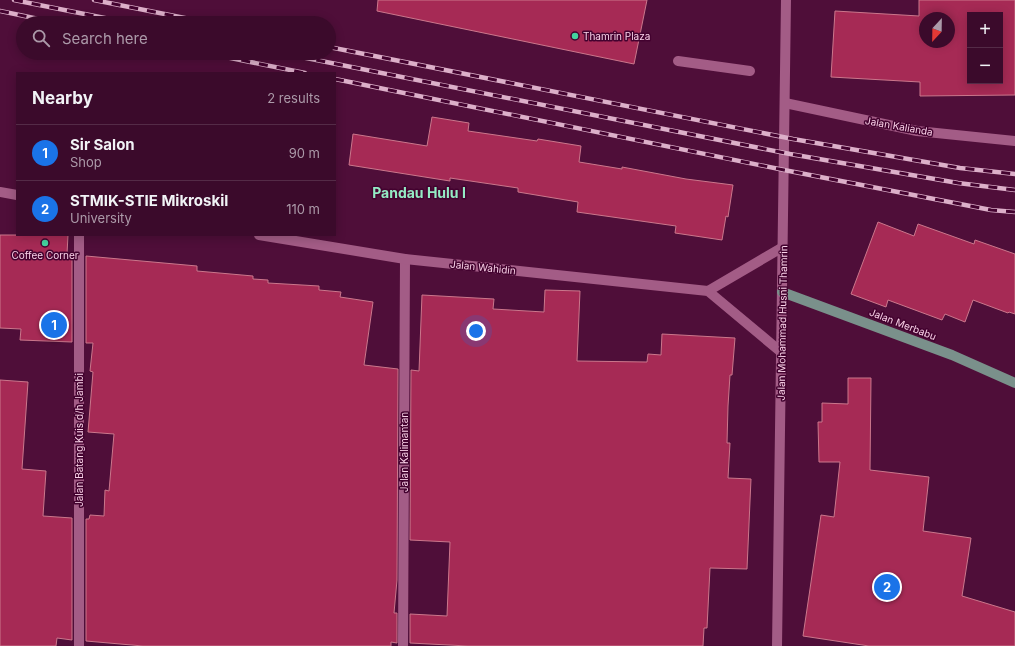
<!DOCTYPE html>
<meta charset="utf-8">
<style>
:root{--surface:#3b0a2b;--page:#421333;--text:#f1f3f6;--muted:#ac9aa9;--line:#542b47;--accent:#1a73e8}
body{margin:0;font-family:Inter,sans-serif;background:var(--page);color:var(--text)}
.controls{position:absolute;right:12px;top:12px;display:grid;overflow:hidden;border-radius:0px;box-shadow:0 2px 10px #0003}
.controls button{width:36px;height:36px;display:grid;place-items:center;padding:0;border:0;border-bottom:1px solid var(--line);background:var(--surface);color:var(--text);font:20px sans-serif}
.compass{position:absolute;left:919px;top:12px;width:36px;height:36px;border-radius:50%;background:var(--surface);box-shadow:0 2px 10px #0003;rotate:202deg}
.you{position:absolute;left:476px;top:331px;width:14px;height:14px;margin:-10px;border:3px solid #fff;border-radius:50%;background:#1a73e8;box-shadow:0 0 0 6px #1a73e833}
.badge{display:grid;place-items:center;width:26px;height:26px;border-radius:50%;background:var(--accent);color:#fff;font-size:13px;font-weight:700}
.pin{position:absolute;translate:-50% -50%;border:2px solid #fff;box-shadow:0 1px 4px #0006}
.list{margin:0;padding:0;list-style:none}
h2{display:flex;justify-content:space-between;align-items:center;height:52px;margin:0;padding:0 16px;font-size:17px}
h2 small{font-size:13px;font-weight:400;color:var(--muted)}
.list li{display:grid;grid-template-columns:26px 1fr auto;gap:12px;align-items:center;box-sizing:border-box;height:56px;padding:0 16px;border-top:1px solid var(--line)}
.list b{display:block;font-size:15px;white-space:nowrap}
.list p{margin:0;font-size:13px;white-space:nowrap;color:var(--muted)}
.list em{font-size:13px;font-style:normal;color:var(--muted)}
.icon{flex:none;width:22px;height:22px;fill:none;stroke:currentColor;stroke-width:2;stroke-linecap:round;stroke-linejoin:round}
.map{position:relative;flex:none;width:1015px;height:646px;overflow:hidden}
.search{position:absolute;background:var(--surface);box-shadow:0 2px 10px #0003;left:16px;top:16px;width:320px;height:44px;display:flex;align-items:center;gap:10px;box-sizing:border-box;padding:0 14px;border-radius:22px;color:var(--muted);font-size:15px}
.panel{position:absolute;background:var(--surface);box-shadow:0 2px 10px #0003;left:16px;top:72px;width:320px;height:164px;border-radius:0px}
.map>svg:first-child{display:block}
.building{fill:#a62a55;stroke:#cb778c;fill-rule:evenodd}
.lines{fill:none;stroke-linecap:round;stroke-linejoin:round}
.lane{stroke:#a35c86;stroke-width:10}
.street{stroke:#a35c86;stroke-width:10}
.secondary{stroke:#a35c86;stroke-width:10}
.primary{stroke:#7a908b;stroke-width:10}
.rail-casing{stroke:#dcafc9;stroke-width:4.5}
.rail{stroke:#43022f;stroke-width:3;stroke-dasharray:9;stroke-linecap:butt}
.poi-dot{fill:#44d49f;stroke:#43022f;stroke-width:1.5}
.labels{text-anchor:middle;stroke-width:3;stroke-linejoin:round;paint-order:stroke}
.poi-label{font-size:10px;fill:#fad2e8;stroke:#43022f;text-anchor:start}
.street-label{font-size:10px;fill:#fad2e8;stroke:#43022f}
.district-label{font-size:14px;font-weight:bold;fill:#94eac4;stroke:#43022f}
</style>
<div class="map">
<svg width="1015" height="646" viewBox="0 0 1015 646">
<rect width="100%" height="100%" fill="#4f0e39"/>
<g class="building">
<path d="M378,0h269l-13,64 -257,-53z"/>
<path d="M919,0h96v95l-95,1v-14l-89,-5 4,-66 84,5zM970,15h30v66h-30zM925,18h24v24h-24z"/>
<path d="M432,117l37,6 -1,8 69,10 1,-2 43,7 -2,16 43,7v-2l64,12 47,6 -5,32 -2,-1 -4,24 -47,-7 1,-7 -99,-14 1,-10 -60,-10v-4l-68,-10v3l-101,-16 4,-31 74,12z"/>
<path d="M878,222l36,14 4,-12 56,20 1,-4 40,14v60l-6,-2 -1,1 -35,-13 -8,22 -20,-8 -3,6 -54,-20 -2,7 -35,-13z"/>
<path d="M0,235h68l-1,19 5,1v87l-52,-2 1,-11 -21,-1z"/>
<path d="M86,256l111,10v5l56,5v3l15,1v3l51,3v4l22,2 -1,5 33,5 -9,63 34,4 -1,211 -3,33h3v30l-6,-1v4h-248l-57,-5v-122h3l1,-4 14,1 1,-26 4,1 5,-57 -26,-2 5,-60 -3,-1 3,-28h-7z"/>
<path d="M545,290l35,1 -3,70 70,1 1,-8 13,1 1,-21 73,4 -3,37h-2l-2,31 -1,37h3l-2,35 23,1 -4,90 -37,-1 -3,60h-3l-1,18h-235l-58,-3v-29l37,2 3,-74 -40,-2 1,-170 8,1 3,-76 72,4 -1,10 51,3z"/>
<path d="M848,378h23l-1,92 59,7 -6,54 48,7 -9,58 53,16v34h-146l-66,-10 18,-121 13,2 6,-55h-21l-1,-40h4v-19l26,1z"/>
<path d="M0,380l28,2 -6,87 24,2 -3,45 29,2v122l-15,-2 -1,8h-56z"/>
</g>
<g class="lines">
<path class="lane" d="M678,61l72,10"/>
<g class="street">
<path d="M785,103l132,28 98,10"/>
<path d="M79,646v-411"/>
<path d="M403,646l2,-387"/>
</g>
<g class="secondary">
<path d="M0,192l17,3"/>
<path d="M259,235l146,24 303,32 73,61"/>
<path d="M708,291l75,-44"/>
<path d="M777,646l9,-646"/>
</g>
<path class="primary" d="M782,292l170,63 63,28"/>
<g class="rail-casing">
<g id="rail">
<path d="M14,0l116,23"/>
<path d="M94,0l116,23"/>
<path d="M0,11l58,12"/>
<path d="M329,47l464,92 167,29 55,6"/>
<path d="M206,53l99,20"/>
<path d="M281,53l509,101 168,29 57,7"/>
<path d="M335,79l449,91 207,40 24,2"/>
</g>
</g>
<use href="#rail" class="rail"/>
</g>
<g class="poi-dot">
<circle cx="575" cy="36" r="4"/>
<circle cx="45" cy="243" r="4"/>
</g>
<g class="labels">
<g class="poi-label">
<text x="583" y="40">Thamrin Plaza</text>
<text x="45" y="259" text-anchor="middle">Coffee Corner</text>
</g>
<g class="street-label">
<text transform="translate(899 126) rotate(10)" y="4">Jalan Kalianda</text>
<text transform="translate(483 267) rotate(6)" y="4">Jalan Wahidin</text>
<text transform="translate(782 323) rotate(-89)" y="4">Jalan Mohammad Husni Thamrin</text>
<text transform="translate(903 324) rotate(21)" y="4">Jalan Merbabu</text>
<text transform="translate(79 440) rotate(-90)" y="4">Jalan Batang Kuis d/h Jambi</text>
<text transform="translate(404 452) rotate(-90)" y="4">Jalan Kalimantan</text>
</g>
<g class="district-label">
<text x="419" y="198">Pandau Hulu I</text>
</g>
</g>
</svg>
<div class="controls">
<button>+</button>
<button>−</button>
</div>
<svg class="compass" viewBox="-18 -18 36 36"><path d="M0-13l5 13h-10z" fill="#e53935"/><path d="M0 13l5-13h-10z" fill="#ac9aa9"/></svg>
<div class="you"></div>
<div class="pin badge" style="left:54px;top:325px">1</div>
<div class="pin badge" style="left:887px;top:587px">2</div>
<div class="search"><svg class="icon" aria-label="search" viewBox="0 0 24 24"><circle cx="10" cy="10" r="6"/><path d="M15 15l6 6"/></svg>Search here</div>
<section class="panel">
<h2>Nearby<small>2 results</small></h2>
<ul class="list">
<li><span class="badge">1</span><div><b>Sir Salon</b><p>Shop</p></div><em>90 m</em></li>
<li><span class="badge">2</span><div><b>STMIK-STIE Mikroskil</b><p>University</p></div><em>110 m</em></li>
</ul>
</section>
</div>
